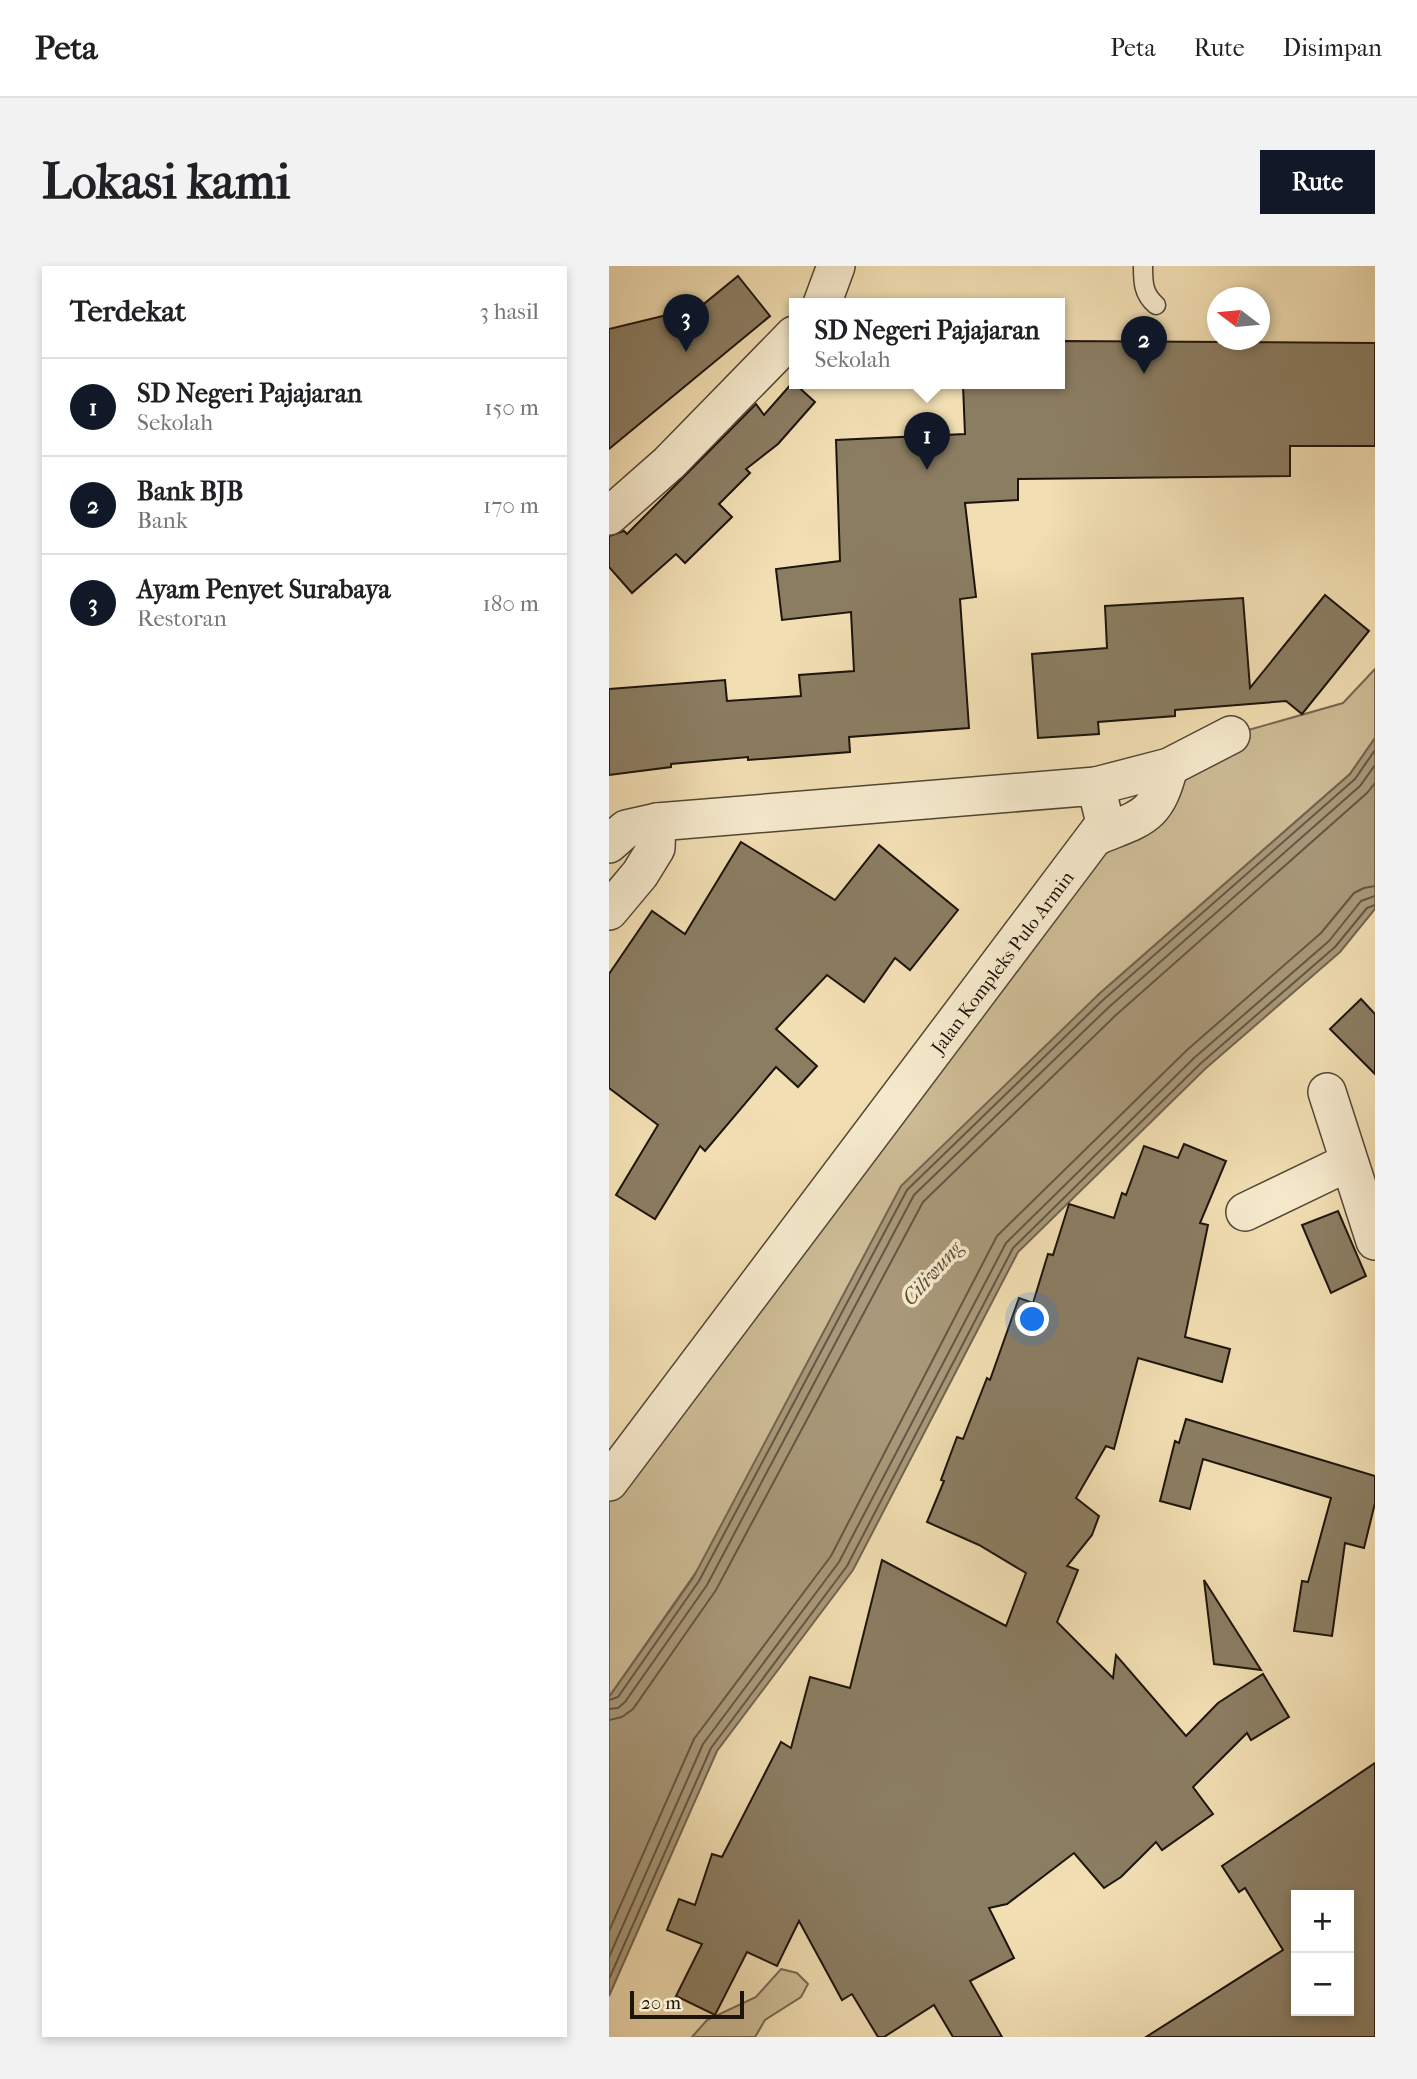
<!DOCTYPE html>
<html lang="id">
<meta charset="utf-8">
<style>
:root{--surface:#fff;--page:#f2f2f2;--text:#202124;--muted:#757577;--line:#e0e0e0;--accent:#111827}
body{margin:0;font-family:"IM FELL French Canon",serif;background:var(--page);color:var(--text)}
.controls{position:absolute;right:21px;bottom:21px;display:grid;overflow:hidden;border-radius:0px;box-shadow:0 4px 10px #0003}
.controls button{width:63px;height:63px;display:grid;place-items:center;padding:0;border:0;border-bottom:2px solid var(--line);background:var(--surface);color:var(--text);font:35px sans-serif}
.compass{position:absolute;left:598px;top:21px;width:63px;height:63px;border-radius:50%;background:var(--surface);box-shadow:0 4px 10px #0003;rotate:286deg}
.scale{position:absolute;left:21px;bottom:18px;width:114px;box-sizing:border-box;padding-left:7px;border:4px solid #1d140c;border-top:0;font-size:19px;line-height:24px;white-space:nowrap;color:#1d140c;-webkit-text-stroke:5px #f6eacd;paint-order:stroke}
.you{position:absolute;left:424px;top:1054px;width:24px;height:24px;margin:-18px;border:5px solid #fff;border-radius:50%;background:#1a73e8;box-shadow:0 0 0 10px #1a73e833}
.badge{display:grid;place-items:center;width:46px;height:46px;border-radius:50%;background:var(--accent);color:#fff;font-size:23px;font-weight:700}
.pin{position:absolute;translate:-50% -58px;filter:drop-shadow(0 2px 4px #0008)}
.pin::after{content:'';position:absolute;top:37px;width:24px;height:21px;background:inherit;clip-path:polygon(0 0,100% 0,50% 100%)}
.popup{position:absolute;left:180px;top:32px;width:276px;height:91px;box-sizing:border-box;display:grid;place-content:center;border-radius:0px;background:var(--surface);filter:drop-shadow(0 2px 5px #0005);font-size:23px;white-space:nowrap;color:var(--muted)}
.popup b{font-size:26px;color:var(--text)}
.popup::after{content:'';position:absolute;left:50%;top:100%;margin-left:-14px;border:14px solid transparent;border-top-color:var(--surface)}
.list{margin:0;padding:0;list-style:none}
h2{display:flex;justify-content:space-between;align-items:center;height:91px;margin:0;padding:0 28px;font-size:30px}
h2 small{font-size:23px;font-weight:400;color:var(--muted)}
.list li{display:grid;grid-template-columns:46px 1fr auto;gap:21px;align-items:center;box-sizing:border-box;height:98px;padding:0 28px;border-top:2px solid var(--line)}
.list b{display:block;font-size:26px;white-space:nowrap}
.list p{margin:0;font-size:23px;white-space:nowrap;color:var(--muted)}
.list em{font-size:23px;font-style:normal;color:var(--muted)}
.map{position:relative;flex:none;width:766px;height:1771px;overflow:hidden;border-radius:0px}
header{display:flex;align-items:center;gap:42px;box-sizing:border-box;height:98px;padding:0 35px;background:var(--surface);border-bottom:2px solid var(--line)}
header strong{font-size:33px}
nav{display:flex;gap:38px;margin-inline-start:auto;font-size:24px}
.intro{display:flex;align-items:center;justify-content:space-between;box-sizing:border-box;height:168px;padding:0 42px}
h1{margin:0;font-size:49px}
.button{padding:18px 32px;border-radius:0px;background:var(--accent);color:#fff;font-size:24px;font-weight:700}
main{display:flex;gap:42px;padding:0 42px}
aside{flex:1;background:var(--surface);border-radius:0px;box-shadow:0 4px 10px #0003}
.map>svg:first-child{display:block}
.green{fill:#cdbc96;stroke:#756851;stroke-width:2}
.water{fill:#a9997a;stroke:#71644e;stroke-width:2}
.lines{fill:none;stroke-linecap:round;stroke-linejoin:round}
.shore{stroke:#635643;stroke-width:2}
.building{fill:#8b7d62;stroke:#1d140c;stroke-width:2;fill-rule:evenodd}
.service-casing{stroke:#524636;stroke-width:21}
.minor-casing{stroke:#524636;stroke-width:40}
.service{stroke:#f6eacd;stroke-width:18}
.minor{stroke:#f6eacd;stroke-width:37}
.labels{text-anchor:middle;stroke-width:7;stroke-linejoin:round;paint-order:stroke}
.street-label{font-size:19px;fill:#1d140c;stroke:#f6eacd}
.water-label{font-size:21px;font-style:italic;fill:#5c503d;stroke:#f6eacd}
</style>
<header>
<strong>Peta</strong>
<nav><a>Peta</a><a>Rute</a><a>Disimpan</a></nav>
</header>
<div class="intro"><h1>Lokasi kami</h1><a class="button">Rute</a></div>
<main>
<aside>
<h2>Terdekat<small>3 hasil</small></h2>
<ul class="list">
<li><span class="badge">1</span><div><b>SD Negeri Pajajaran</b><p>Sekolah</p></div><em>150 m</em></li>
<li><span class="badge">2</span><div><b>Bank BJB</b><p>Bank</p></div><em>170 m</em></li>
<li><span class="badge">3</span><div><b>Ayam Penyet Surabaya</b><p>Restoran</p></div><em>180 m</em></li>
</ul>
</aside>
<div class="map">
<svg width="766" height="1771" viewBox="0 0 766 1771">
<rect width="100%" height="100%" fill="#f1deb2"/>
<filter id="stains"><feTurbulence type="fractalNoise" baseFrequency=".00286" numOctaves="4"/><feColorMatrix values="0 0 0 0 .2 0 0 0 0 .09 0 0 0 0 .02 0 0 0 .5 -.17"/></filter>
<radialGradient id="worn" r=".72"><stop offset=".6" stop-color="#630" stop-opacity="0"/><stop offset="1" stop-color="#630" stop-opacity=".3"/></radialGradient>
<g class="green">
<path d="M766,403v69l-25,36 -252,221 -489,702v-215l488,-646 134,-101 112,-32z"/>
<path d="M172,1703l16,4 11,11 -7,13 -36,23 -10,17h-63l15,-17 49,-23z"/>
</g>
<path class="water" d="M766,472v171l-35,43 -135,117 -187,183 -165,318 -136,181 -108,245v-299l84,-119 208,-392 197,-191 252,-221z"/>
<g class="lines">
<g class="shore">
<path d="M0,1434l9,-3 81,-116 208,-391 196,-190 252,-221 20,-29"/>
<path d="M0,1443l9,-1 7,-6 82,-117 207,-390 195,-188 251,-221 15,-21"/>
<path d="M0,1454l13,-3 11,-8 83,-119 207,-388 193,-187 251,-222 8,-10"/>
<path d="M0,1665l85,-192 137,-183 166,-320 190,-186 134,-117 33,-40 10,-5 11,-2"/>
<path d="M0,1691l94,-213 136,-182 167,-319 188,-185 135,-117 32,-40 14,-5"/>
<path d="M0,1713l102,-231 136,-182 166,-318 187,-184 135,-117 32,-39 8,-3"/>
</g>
</g>
<g class="building">
<path d="M129,10l32,40 -161,133v-120l91,-22z"/>
<path d="M451,75l315,2v103h-85v30l-272,3v21l-53,3 11,94 -16,2 9,129 -120,9 1,15 -102,8v-3l-77,7v3l-62,8v-86l116,-9 2,21 74,-5 -2,-21 55,-4 -3,-59 -69,8 -6,-51 64,-8 -4,-121 129,-6 -2,-49 97,-1z"/>
<path d="M184,116l22,20 -37,42 -32,25 4,4 -31,31 13,13 -47,46 -9,-9 -44,39 -23,-26v-31l15,-5 3,3 129,-130 8,11z"/>
<path d="M716,329l44,36 -67,83 -16,-13 -111,9v6l-77,6 1,12 -61,4 -6,-84 75,-6 -2,-42 138,-8 7,90z"/>
<path d="M132,576l94,58 44,-55 79,65 -48,60 -15,-12 -31,44 -37,-27 -51,54 41,37 -19,21 -22,-20 -71,84 -5,-5 -45,73 -39,-24 42,-70 -49,-37v-114l43,-63 33,23z"/>
<path d="M752,733l14,15v60l-45,-45z"/>
<path d="M575,878l42,17 -26,62 8,2 -23,112 45,12 -8,33 -84,-24 -24,91 -8,-3 -30,52 23,18 -7,19 -25,31 11,4 -21,52 56,56 3,-23 70,81 32,-33 45,-29 26,43 -38,23 -4,-7 -54,54 20,27 -51,36 -6,-8 -35,35 -17,11 -30,-35 -67,51 -18,4 25,50 -44,23 32,56h-49l-19,-32 -50,32h-6l-26,-43 -10,6 -43,-79 -22,45 -30,-14 -32,63 -39,-19 26,-52 -35,-14 12,-31 16,6 17,-51 10,3 59,-115 10,6 19,-71 40,11 32,-128 124,66 20,-53 -47,-28 -52,-23 17,-41 -3,-1 16,-43 6,2 24,-61 3,2 29,-82 14,5 15,-49 5,1 16,-51 45,14 8,-25 4,2 18,-49 34,12z"/>
<path d="M729,945l28,65 -35,17 -29,-68z"/>
<path d="M577,1153l189,57v27l-11,45 -19,-5 -13,93 -38,-5 8,-50 6,1 23,-84 -128,-39 -13,50 -30,-8 15,-60 4,2z"/>
<path d="M595,1314l57,90 -47,-6z"/>
<path d="M766,1497v274h-229l137,-87 -38,-62 -6,4 -17,-26zM687,1629h53v116h-53z"/>
</g>
<g class="lines">
<g class="service-casing">
<path id="service" d="M534,0c0,16 0,28 13,39"/>
</g>
<g class="minor-casing">
<g id="minor">
<path d="M213,38l14,-38"/>
<path d="M0,250l60,-53 125,-128"/>
<path d="M487,520l73,-19 62,-32"/>
<path d="M488,570c46,-19 59,-18 72,-69"/>
<path d="M0,578l17,-15 31,-7 439,-36 9,37 -496,659"/>
<path d="M0,645l31,-37 16,-26 1,-26"/>
<path d="M718,826l48,149"/>
<path d="M636,946l104,-50"/>
</g>
</g>
<use href="#service" class="service"/>
<use href="#minor" class="minor"/>
</g>
<g class="labels">
<g class="street-label">
<text transform="translate(393 696) rotate(-53)" y="7">Jalan Kompleks Pulo Armin</text>
</g>
<g class="water-label">
<text transform="translate(323 1007) rotate(-48)" y="7">Ciliwung</text>
</g>
</g>
<rect width="100%" height="100%" filter="url(#stains)"/>
<rect width="100%" height="100%" fill="url(#worn)"/>
</svg>
<div class="controls">
<button>+</button>
<button>−</button>
</div>
<svg class="compass" viewBox="-18 -18 36 36"><path d="M0-13l5 13h-10z" fill="#e53935"/><path d="M0 13l5-13h-10z" fill="#757577"/></svg>
<div class="scale">20 m</div>
<div class="you"></div>
<div class="pin badge" style="left:318px;top:204px">1</div>
<div class="popup"><b>SD Negeri Pajajaran</b>Sekolah</div>
<div class="pin badge" style="left:535px;top:108px">2</div>
<div class="pin badge" style="left:77px;top:86px">3</div>
</div>
</main>
